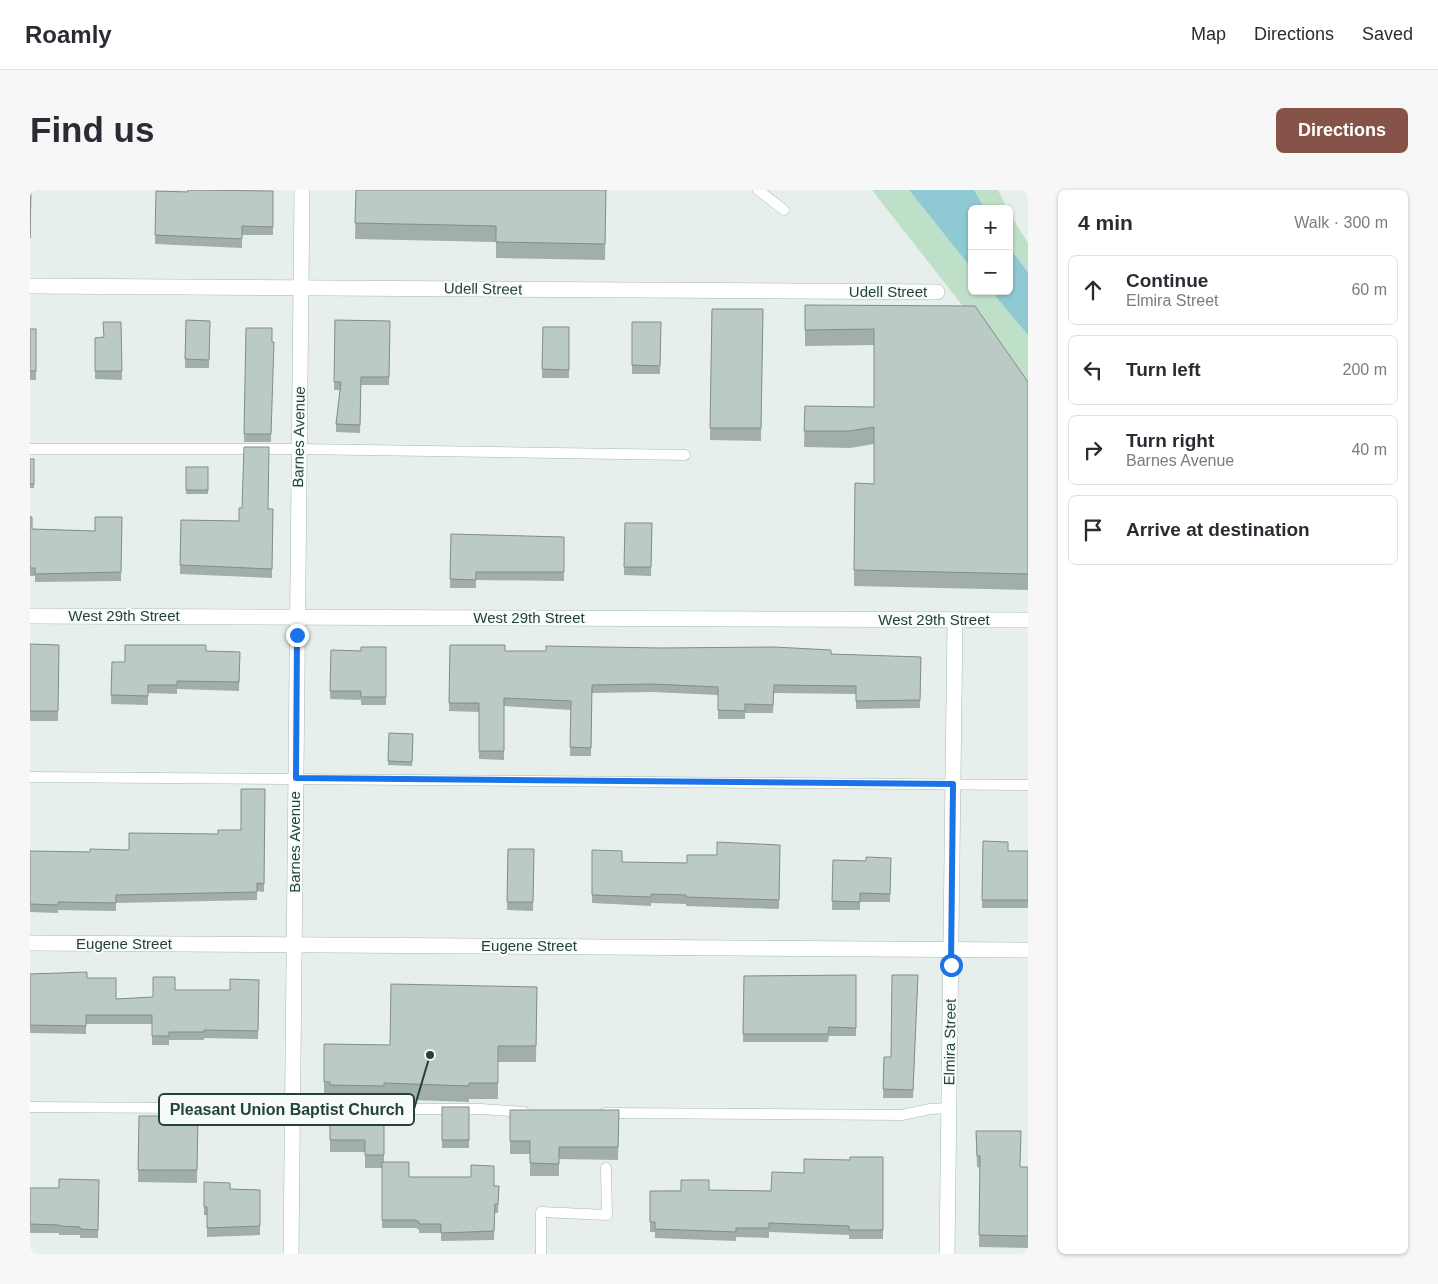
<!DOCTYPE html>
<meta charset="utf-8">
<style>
:root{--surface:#fff;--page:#f7f7f7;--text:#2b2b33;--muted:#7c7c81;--line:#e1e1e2;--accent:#855347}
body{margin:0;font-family:Arial,sans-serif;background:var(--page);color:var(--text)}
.controls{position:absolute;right:15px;top:15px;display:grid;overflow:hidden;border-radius:8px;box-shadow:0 1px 4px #0004}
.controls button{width:45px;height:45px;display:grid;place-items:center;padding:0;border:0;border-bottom:1px solid var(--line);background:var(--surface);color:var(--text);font:25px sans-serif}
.stop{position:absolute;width:15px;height:15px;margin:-11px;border:4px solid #1a73e8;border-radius:50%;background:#fff}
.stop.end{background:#1a73e8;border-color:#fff;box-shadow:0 1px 5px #0008}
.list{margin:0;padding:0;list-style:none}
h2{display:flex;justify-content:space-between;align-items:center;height:65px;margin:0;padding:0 20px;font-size:21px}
h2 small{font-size:16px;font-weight:400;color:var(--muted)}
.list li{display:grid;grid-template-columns:32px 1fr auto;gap:15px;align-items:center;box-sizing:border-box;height:70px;margin:0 10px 10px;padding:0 10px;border:1px solid var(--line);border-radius:8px}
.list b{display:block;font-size:19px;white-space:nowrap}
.list p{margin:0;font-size:16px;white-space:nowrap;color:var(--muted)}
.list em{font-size:16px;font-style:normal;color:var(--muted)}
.icon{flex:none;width:28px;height:28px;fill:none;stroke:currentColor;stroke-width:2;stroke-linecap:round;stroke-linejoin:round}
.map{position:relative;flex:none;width:998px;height:1064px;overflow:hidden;border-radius:8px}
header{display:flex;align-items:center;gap:30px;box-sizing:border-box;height:70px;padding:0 25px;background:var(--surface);border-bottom:1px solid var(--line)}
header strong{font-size:24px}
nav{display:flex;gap:28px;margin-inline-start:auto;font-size:18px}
.intro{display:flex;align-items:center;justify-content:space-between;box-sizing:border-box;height:120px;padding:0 30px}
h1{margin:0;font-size:35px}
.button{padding:12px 22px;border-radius:8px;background:var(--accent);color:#fff;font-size:18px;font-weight:700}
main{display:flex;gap:30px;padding:0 30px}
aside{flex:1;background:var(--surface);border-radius:8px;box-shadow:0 1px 4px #0004}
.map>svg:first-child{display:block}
.green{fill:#bfe0c8}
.water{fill:#8ec9d4}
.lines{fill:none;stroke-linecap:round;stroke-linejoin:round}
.service-casing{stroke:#a8b8b2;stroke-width:11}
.minor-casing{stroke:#a8b8b2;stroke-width:16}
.secondary-casing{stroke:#a4bbb3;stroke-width:16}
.service{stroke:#fff;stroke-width:10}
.minor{stroke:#fff;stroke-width:15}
.secondary{stroke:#fff;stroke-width:15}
.wall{fill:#a1aea9}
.building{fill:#bbcac4;stroke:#838d89}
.route{stroke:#1a73e8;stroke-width:6}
.labels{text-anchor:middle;stroke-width:4.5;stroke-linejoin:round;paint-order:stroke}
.street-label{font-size:15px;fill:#24423a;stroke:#f7fbf9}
.leader{fill:none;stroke:#24423a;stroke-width:2}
.callout-dot{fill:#24423a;stroke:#f7fbf9;stroke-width:2}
.callout{fill:#f7fbf9;stroke:#24423a;stroke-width:2}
.callout-label{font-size:16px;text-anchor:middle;font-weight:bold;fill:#24423a}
</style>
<header>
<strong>Roamly</strong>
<nav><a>Map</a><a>Directions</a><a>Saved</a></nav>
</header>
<div class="intro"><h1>Find us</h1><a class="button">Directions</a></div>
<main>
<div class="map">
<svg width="998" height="1064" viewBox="0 0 998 1064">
<rect width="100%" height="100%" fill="#e6efeb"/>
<g class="green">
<path d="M842,0h37l63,79v22h19l37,44v63l-52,-75z"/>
<path d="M944,0h24l9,19h-22z"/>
<path d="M979,22l19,31v29l-19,-25z"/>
</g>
<g class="water">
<path d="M879,0h65l11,19h-13v60z"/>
<path d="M979,57l19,25v63l-37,-44h18z"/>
</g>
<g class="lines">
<g class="service-casing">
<g id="service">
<path d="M728,0l26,20"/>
<path d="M0,259h269l386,6"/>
<path d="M0,587l998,8"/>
<path d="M0,917l311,2"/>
<path d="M341,919h110l43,3"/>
<path d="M575,923l297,2 28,-6 19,-1"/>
<path d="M511,1064v-42l66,3 -1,-47"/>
</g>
</g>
<g class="minor-casing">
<g id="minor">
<path d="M0,96l907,6"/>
<path d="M0,753l998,7"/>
<path d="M261,1064l11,-1064"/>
<path d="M917,1064l8,-634"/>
</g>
</g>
<g class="secondary-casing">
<path id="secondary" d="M0,426l998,4"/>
</g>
<use href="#service" class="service"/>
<use href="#minor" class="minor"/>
<use href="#secondary" class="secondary"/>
</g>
<g class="wall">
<path d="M326,0h250l-1,70 -109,-2v-16l-141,-3z"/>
<path d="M126,1l32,1 85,-1v44h-31v13l-87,-4z"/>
<path d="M775,115l223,77v208l-174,-4 1,-103 19,1v-40l-24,4 -46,-1 1,-41 69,1v-62l-69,1z"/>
<path d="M682,119h51l-2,132 -51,-1z"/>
<path d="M156,130l24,1 -1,47h-24z"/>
<path d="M305,130l55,1 -1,64h-28l-1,48 -24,-1v-8l4,-34h-6z"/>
<path d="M91,132l1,58 -27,-1v-41l8,-1z"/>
<path d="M602,132h29l-1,52h-28z"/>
<path d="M513,137h26v51h-27z"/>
<path d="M216,138h26l-1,114h-27z"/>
<rect x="0" y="139" width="6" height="51"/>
<rect x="0" y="269" width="4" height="29"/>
<rect x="156" y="277" width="22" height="27"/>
<path d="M238,319h5l-1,69 -92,-4 1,-54 58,1z"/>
<path d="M0,327l2,12 63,2 27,-14 -1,64 -86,1v-6h-5z"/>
<path d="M595,333h27l-1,53 -27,-1z"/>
<path d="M421,344l113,3v44l-88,-1v8h-26z"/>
<path d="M0,454l29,1 -1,76h-28z"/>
<path d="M420,455l55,6 326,3 90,3 -1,51 -64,1v-15l-82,-1 -1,20h-28v6h-27v-24l-66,-3 -60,1 -1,63h-21l1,-46 -67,-4v54l-25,-1v-47l-30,-1z"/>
<path d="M356,457v58h-25v-5l-31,-1 1,-49 30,1z"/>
<path d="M176,461l34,1 -1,39 -62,-2v5l-29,-1v12l-37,-1 1,-42h13z"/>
<path d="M359,543l24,1 -1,32 -24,-1z"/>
<path d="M235,599l-1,103 -7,-1v9l-141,3v8l-58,-1v3l-28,-1v-61l60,1 39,-2 112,-20z"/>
<path d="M953,651l25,10h20v57h-46z"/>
<path d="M750,655l-1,64 -93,-3v-2l-35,-1v3l-59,-3v-8l30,-33 65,1 30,-8z"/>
<path d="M478,659h26l-1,62 -26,-1z"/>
<path d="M861,668l-1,44h-30v8h-28l1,-50 33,1z"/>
<path d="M0,784l57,4 29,21 37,-2 22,-7h55l29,-10 -1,59 -54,-1v2h-35v5h-17v-21h-66v10l-56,-1z"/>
<path d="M826,785v61h-27l-1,6h-85l1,-66z"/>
<path d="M888,785l-5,123h-30l1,-41h7z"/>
<path d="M507,797l-1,75h-38v37h-29v3l-85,-3v3l-54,-1v-3h-6v-54l66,1z"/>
<path d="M300,913h54v59l25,15 90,9 -1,27h-3l-1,27 -53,1v-8h-22v-3l-3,-2h-34v-60h-17v-16h-35z"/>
<rect x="412" y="917" width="27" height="41"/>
<path d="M480,920h109l-1,50 -59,-1v17h-29v-22h-20z"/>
<path d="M109,926h59l-1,67 -59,-1z"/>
<path d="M946,941l44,36h8v81l-49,-1 1,-79 -3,-1z"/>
<path d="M853,967v82h-34v-4l-80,-3v6l-33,-1v4l-81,-3v-6h-5v-41l59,-1 62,1 33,-18 46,-13z"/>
<path d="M69,990l-1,58h-18v-3h-21v-2h-29v-45h29z"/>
<path d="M174,992l26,7 30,1v45l-53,2v-22h-3z"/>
</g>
<g class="building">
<path d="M0,0h1l-1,48z"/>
<path d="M158,0l85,1v36l-31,-1v13l-87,-4 1,-44 32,1z"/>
<path d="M326,0h250l-1,54 -109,-2v-16l-141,-3z"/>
<path d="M775,115l170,1 53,76v192l-174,-4 1,-87 19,1v-57l-24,4h-46l1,-25 69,1v-78l-69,1z"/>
<path d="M682,119h51l-2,119h-51z"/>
<path d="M156,130l24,1 -1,39 -24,-1z"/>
<path d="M305,130l55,1 -1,56h-28l-1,48 -24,-1 5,-42h-7z"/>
<path d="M73,132h18l1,49h-27v-33l9,-1z"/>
<path d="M602,132h29l-1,44 -28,-1z"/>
<path d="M513,137h26v43l-27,-1z"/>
<path d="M216,138h26v14h2l-3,92h-27z"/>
<rect x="0" y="139" width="6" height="42"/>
<path d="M214,257h25l-1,62h5l-1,60 -92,-4 1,-45 58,1v-13h3z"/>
<rect x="0" y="269" width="4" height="25"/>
<rect x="156" y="277" width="22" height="23"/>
<path d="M0,327h2v12l63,2v-14h27l-1,55 -86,2v-6h-5z"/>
<path d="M595,333h27l-1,44h-27z"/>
<path d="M421,344l113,3v35h-88v8l-26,-1z"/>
<path d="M0,454l29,1 -1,66h-28z"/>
<path d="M95,455h81v6l34,1 -1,30 -62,-1v4h-29v11l-37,-1 1,-33h13z"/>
<path d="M420,455h55v6h41v-5l114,2 114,-1 57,3v4l90,3 -1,43 -64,1v-15l-82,-1 -1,20 -28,-1v7l-27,-1v-23l-66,-3 -60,1 -1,63 -21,-1 1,-46 -67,-3v53h-25v-48h-30z"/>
<path d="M331,457h25v50h-25v-6h-31l1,-41 30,1z"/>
<path d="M359,543l24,1 -1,28 -24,-1z"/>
<path d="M211,599h24l-1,95 -7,-1v9l-141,3v8l-58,-1v3l-28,-1v-53l60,1v-3l39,1v-17l89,1v-4h23z"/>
<path d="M953,651l25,1v9h20v49h-46z"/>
<path d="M687,652l63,3 -1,55 -93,-3v-2l-35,-1v3l-59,-2v-45l30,1v11l65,1v-8h30z"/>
<path d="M478,659h26l-1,53h-26z"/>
<path d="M836,667l25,1 -1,36 -30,-1v9l-28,-1 1,-41 33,1z"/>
<path d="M57,782v6h29v21l37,-2v-20h22v13h55v-11l29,1 -1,51 -54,-1v2h-35v4h-17v-21h-66v11l-56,-1v-51z"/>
<path d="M826,785v53l-27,-1 -1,7h-85l1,-58z"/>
<path d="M862,785h26l-5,115 -30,-1 1,-32h7z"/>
<path d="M361,794l146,3 -1,59h-38v37h-29v3l-85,-3v3l-54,-1v-3h-6v-38l66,1z"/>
<path d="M300,913h54v52h-19v-15h-35z"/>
<rect x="412" y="917" width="27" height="33"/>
<path d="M480,920h109l-1,37h-59v17l-29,-1v-22h-20z"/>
<path d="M109,926h59l-1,54h-59z"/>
<path d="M946,941h45l-1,36h8v69l-49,-1 1,-79h-3z"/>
<path d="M820,967h33v73h-34v-4l-80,-3v5h-33v4l-81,-3v-7h-5v-31h31v-11h28v10l62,1 1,-19 32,1v-14l46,1z"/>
<path d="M352,972h27v15h62v-12l23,1v20h5l-1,18h-3l-1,27 -53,2v-9h-22v-2l-3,-2h-34z"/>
<path d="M29,989l40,1 -1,50 -18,-1v-2l-21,-1v-1l-29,-1v-36h29z"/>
<path d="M174,992l26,1v6l30,1v36l-53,2v-21h-3z"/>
</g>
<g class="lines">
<path class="route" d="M267,445l-1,143 657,6 -2,181"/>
</g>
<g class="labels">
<g class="street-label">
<text transform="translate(453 99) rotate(1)" y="5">Udell Street</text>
<text x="858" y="107">Udell Street</text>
<text transform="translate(269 247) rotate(-89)" y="5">Barnes Avenue</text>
<text x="94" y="431">West 29th Street</text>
<text x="499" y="433">West 29th Street</text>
<text x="904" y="435">West 29th Street</text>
<text transform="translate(265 652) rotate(-90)" y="5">Barnes Avenue</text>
<text x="94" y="759">Eugene Street</text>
<text x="499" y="761">Eugene Street</text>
<text transform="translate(920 852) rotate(-89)" y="5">Elmira Street</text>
</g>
</g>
<path class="leader" d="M400 865L384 919"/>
<circle class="callout-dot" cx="400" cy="865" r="5"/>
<rect class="callout" x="129" y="904" width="255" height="31" rx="5"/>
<g class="callout-label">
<text x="257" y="925">Pleasant Union Baptist Church</text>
</g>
</svg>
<div class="controls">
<button>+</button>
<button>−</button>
</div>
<div class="stop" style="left:921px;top:775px"></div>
<div class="stop end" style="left:267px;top:445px"></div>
</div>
<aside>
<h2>4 min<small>Walk · 300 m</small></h2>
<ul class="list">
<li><svg class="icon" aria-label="ahead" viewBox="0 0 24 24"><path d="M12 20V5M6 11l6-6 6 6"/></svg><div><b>Continue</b><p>Elmira Street</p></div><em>60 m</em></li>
<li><svg class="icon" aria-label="left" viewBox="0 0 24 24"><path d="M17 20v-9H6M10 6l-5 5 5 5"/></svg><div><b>Turn left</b></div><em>200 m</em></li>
<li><svg class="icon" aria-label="right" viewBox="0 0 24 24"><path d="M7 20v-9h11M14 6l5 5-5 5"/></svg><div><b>Turn right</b><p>Barnes Avenue</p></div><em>40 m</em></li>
<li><svg class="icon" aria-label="arrive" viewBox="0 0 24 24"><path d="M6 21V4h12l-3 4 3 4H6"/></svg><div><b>Arrive at destination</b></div></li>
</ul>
</aside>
</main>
